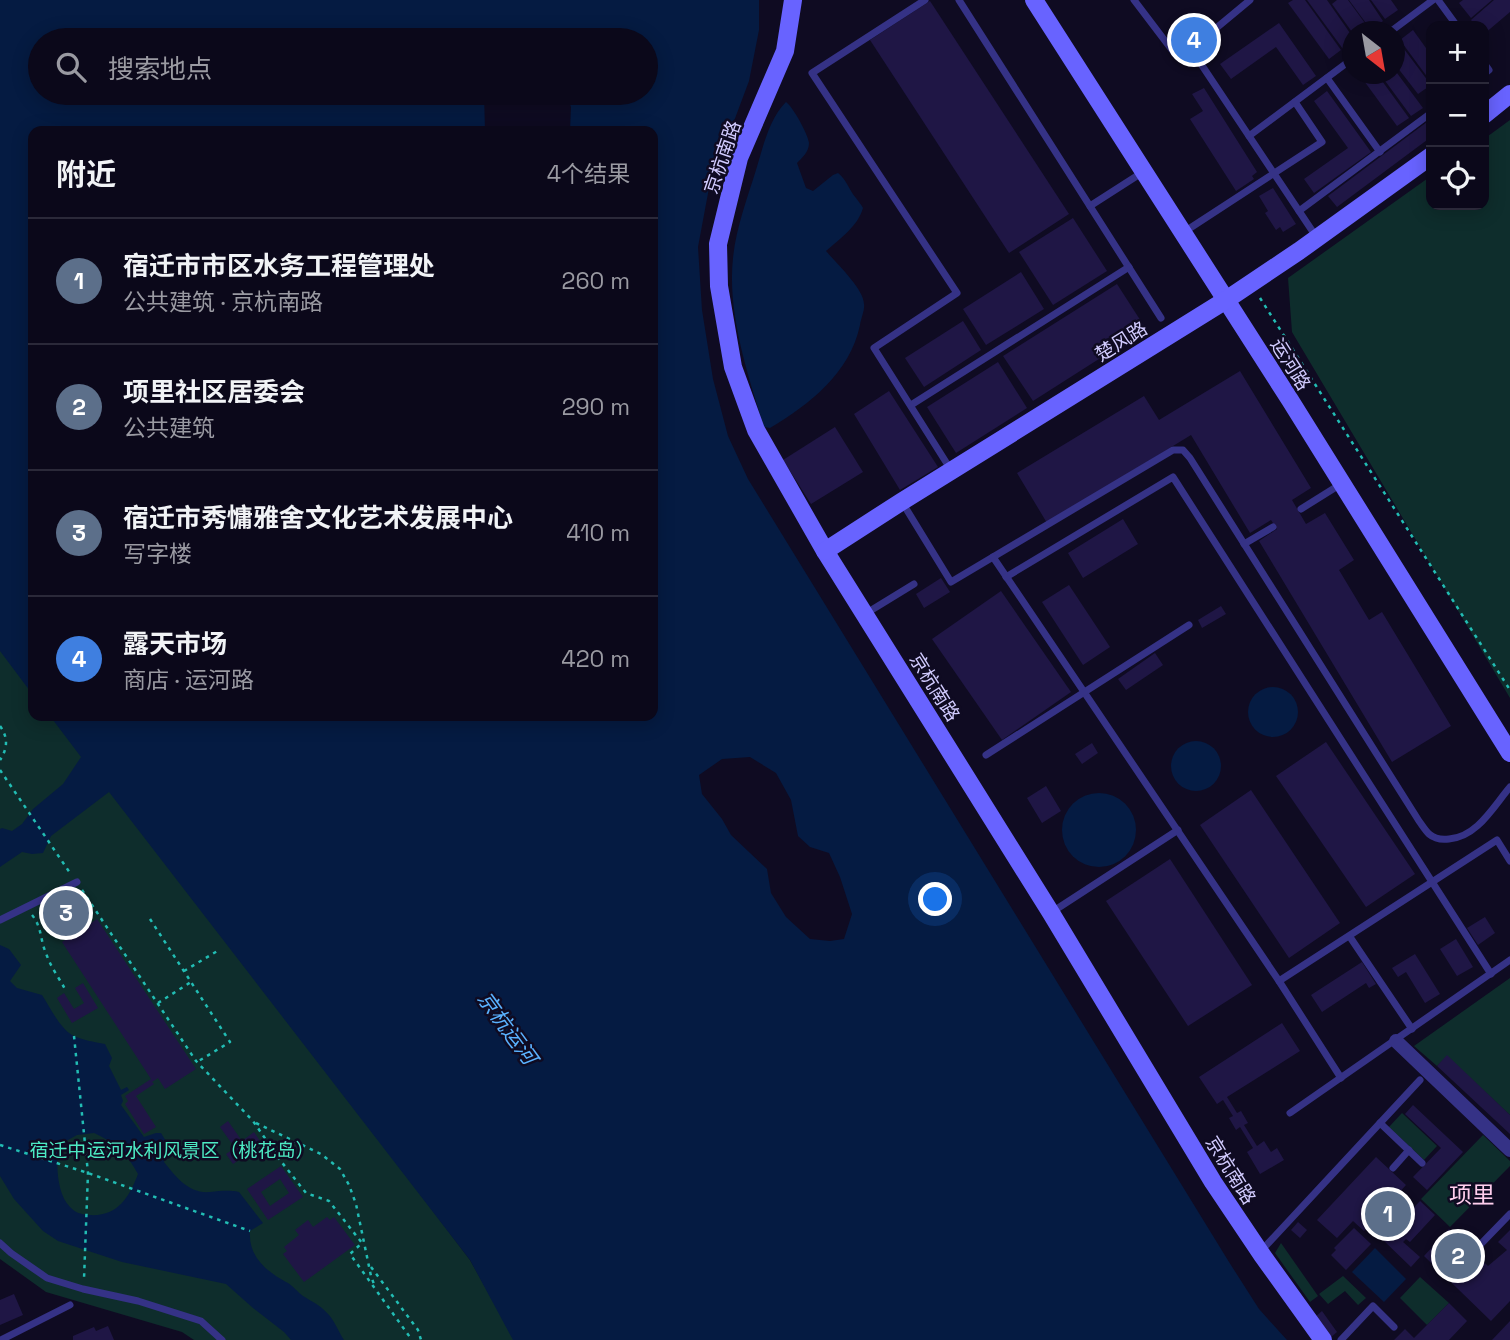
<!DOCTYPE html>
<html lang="zh">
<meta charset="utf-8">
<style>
:root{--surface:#0b081a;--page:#141123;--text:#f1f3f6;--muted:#9a9aa2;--line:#2b2939;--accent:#0b8043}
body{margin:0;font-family:"Space Grotesk","Noto Sans SC",sans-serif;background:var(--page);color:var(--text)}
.controls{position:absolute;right:21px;top:21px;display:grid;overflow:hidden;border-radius:14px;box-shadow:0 4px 18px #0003}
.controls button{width:63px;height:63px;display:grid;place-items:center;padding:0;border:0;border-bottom:2px solid var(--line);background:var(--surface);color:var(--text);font:35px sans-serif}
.compass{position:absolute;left:1342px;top:21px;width:63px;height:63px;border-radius:50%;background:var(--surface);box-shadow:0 4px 18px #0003;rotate:149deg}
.you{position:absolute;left:936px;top:900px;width:24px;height:24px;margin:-18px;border:5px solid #fff;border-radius:50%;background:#1a73e8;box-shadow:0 0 0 10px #1a73e833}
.badge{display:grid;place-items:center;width:46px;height:46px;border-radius:50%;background:var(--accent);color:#fff;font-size:23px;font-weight:700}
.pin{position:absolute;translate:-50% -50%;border:4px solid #fff;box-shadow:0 2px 7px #0006}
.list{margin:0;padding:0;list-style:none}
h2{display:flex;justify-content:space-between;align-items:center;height:91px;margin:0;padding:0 28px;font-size:30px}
h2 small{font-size:23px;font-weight:400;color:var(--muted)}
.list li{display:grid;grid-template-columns:46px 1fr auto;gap:21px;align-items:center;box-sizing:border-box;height:126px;padding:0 28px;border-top:2px solid var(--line)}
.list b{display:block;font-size:26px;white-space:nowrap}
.list p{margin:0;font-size:23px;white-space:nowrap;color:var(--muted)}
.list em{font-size:23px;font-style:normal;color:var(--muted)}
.icon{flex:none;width:38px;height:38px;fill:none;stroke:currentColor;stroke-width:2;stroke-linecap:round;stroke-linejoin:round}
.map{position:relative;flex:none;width:1510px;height:1340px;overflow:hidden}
.search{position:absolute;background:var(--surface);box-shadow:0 4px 18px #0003;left:28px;top:28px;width:630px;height:77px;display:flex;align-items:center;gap:18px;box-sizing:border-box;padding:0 24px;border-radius:38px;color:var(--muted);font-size:26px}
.panel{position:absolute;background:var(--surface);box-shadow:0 4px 18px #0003;left:28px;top:126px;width:630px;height:595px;border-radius:14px}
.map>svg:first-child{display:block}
.green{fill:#0e2d2c}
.water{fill:#051b42;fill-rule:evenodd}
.building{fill:#1f1645;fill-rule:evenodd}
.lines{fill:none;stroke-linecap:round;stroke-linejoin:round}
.path{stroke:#22bdb4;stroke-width:2.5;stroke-dasharray:3.5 5;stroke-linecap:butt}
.lane{stroke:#353286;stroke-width:7}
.street{stroke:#353286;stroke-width:14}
.secondary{stroke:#6863ff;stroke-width:18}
.labels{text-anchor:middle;stroke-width:5;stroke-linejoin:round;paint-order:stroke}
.street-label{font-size:19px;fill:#d2ccff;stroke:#0f0b22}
.park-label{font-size:19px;fill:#4deac3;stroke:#0f0b22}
.water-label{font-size:21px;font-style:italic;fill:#5ab2ff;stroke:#0f0b22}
.quarter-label{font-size:23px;fill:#ffceed;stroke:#0f0b22}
</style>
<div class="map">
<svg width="1510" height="1340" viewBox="0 0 1510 1340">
<rect width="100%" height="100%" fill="#0f0b22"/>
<g class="green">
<path d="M1510,120v578l-218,-366 -4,-54 143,-102v29h53v-66z"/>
<path d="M0,639l33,44v33h25l412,544 45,80h-321l-12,-8 -136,-40 -46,-33z"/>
<path d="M1510,978v137l-63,-59 -10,10 -23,-20z"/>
<path d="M1402,1113l35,33 -13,14 -35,-33z"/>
<path d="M1483,1135l27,26v5l-60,61 -29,-28z"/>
<path d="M1281,1243l37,53 -8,6 -35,-49z"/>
<path d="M1343,1276l23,22 -8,7 -13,-14 -17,13 -9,-10z"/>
<path d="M1420,1277l29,26 -22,22 -27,-27z"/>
</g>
<g class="water">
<path d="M0,0h759v30l-10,51 -40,107 -11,59 4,63 11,69 15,57 20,43 481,783 30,47 28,31h-774l-43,-80 -361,-468 -58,44 -8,17 -11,1 -10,-2 -22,15v-38l2,-1 10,3 10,-7 11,-15 30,-25 18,-27 -31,-41h603v-585h-83l1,-24 -5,-14h80v-53h-606v53h444l1,38h-452v564l-33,-44zM750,757l26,16 15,27 7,36 12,11 19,6 11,24 12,37 -8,25 -14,2 -20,-2 -24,-22 -15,-24 -4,-24 -36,-34 -9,-16 -20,-25 -3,-19 23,-16z"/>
<path d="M786,102c7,5 22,32 23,41 0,9 -7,15 -12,20l9,25 7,3 20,-16 5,-2c9,7 11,17 18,25 2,3 5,6 7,10 -5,18 -23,31 -37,43 10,12 38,38 38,53 1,6 -3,14 -4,21 -10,48 -50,79 -90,103l-6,-1c-16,-52 -37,-113 -31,-169 3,-30 14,-59 23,-88 7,-23 13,-51 30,-68z"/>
<circle cx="1273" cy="712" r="25"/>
<circle cx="1196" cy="766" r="25"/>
<circle cx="1099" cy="830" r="37"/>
<path d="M0,945l9,4 12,16 -11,16 7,7 25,7c8,12 17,32 30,40 10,5 22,7 33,9l7,14 -3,8 12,24 6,-3 2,3 -8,5 2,6 -2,4 23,32 12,-4h5l9,15 -6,14c12,15 25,32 46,30 11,-1 19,-2 29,0l24,31 -13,8c-2,25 16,40 36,51 7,3 11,10 17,14 8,5 17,9 23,16 8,7 12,19 18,28h-53l-7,-8 -31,-24 -27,-24 -104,-22 -64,-21 -15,-10 -29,-32 -14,-23zM94,1133c23,11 31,18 44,41 -9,24 -21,43 -49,41 -9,-1 -13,-2 -19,-8 -14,-14 -14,-45 -11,-62l18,-10z"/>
<path d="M1375,1248l31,31 -22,23 -32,-30z"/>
</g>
<g class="building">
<path d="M1293,0h12l36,50 -12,9 -41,-56z"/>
<path d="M1307,0h20l25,36v6l-9,7z"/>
<path d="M1337,0h11l22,30 -18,2 -20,-28z"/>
<path d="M1349,0h20l14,21 -12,9z"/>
<path d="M1371,0h20l7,10 -13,9z"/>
<path d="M1463,0h29l-21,18 -12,-15z"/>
<path d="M1494,0h16v12l-26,22v-8h-8l-5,-6z"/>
<path d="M930,1l139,213 -60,39 -139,-213z"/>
<path d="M1279,23l37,53 -13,9 -27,-38 -45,32 -11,-15z"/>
<path d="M1413,30l18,25v27l-31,-42z"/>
<path d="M1398,41l33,44 -13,9 -24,-31v-20z"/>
<path d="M1394,69l29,39 -12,8 -31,-42h14z"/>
<path d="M1359,74h18l32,44 -12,8z"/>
<path d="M1204,88l53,84 -5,4 2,3 -18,12 -46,-72 13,-8 -11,-17z"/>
<path d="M1327,91l44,61 -57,41 -10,-14 44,-31 -34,-47z"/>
<path d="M1431,119v18l-94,70 -9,-11z"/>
<path d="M1273,188l23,36 -13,8 -3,-5 -4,3 -11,-17 3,-2 -9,-15z"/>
<path d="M1073,218l34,53 -54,34 -34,-53z"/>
<path d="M1021,272l23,37 -58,36 -23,-36z"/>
<path d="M1117,284l29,45 -113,72 -30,-45z"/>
<path d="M963,321l18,29 -57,37 -19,-29z"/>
<path d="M998,362l29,46 -71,45 -29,-46z"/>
<path d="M1240,371l71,117 -19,12 14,24 19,-11 29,47 -15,10 30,50 13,-8 69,114 -59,36 -133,-221 18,-12 -6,-9 -21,13 -59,-98 -144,88 -30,-50 127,-77 15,24z"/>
<path d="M889,391l49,76 -38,23 -46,-76z"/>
<path d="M835,427l28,45 -52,32 -28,-44z"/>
<path d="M1123,519l15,25 -55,34 -15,-25z"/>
<path d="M941,578l9,14 -26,16 -8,-14z"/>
<path d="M1069,585l41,62 -27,18 -41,-63z"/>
<path d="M1001,591l70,101 -69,48 -70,-101z"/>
<path d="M1221,606l5,8 -24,14 -4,-8z"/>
<path d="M1155,653l8,12 -37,25 -8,-11z"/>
<path d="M1326,742l89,132 -49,33 -90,-131z"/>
<path d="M1092,743l6,10 -16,11 -7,-10z"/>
<path d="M1046,786l15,25 -19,12 -15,-25z"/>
<path d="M1251,790l89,133 -51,35 -89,-133z"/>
<path d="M1170,859l82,126 -64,41 -82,-125z"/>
<path d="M1485,917l10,16 -17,12 -11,-17z"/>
<path d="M97,919l99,150 -31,20 -7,-11 -6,4 2,2 -18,12 20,31 -12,7 -19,-30 3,-3 -3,-5 26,-17 -89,-137z"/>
<path d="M1456,939l17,28 -16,9 -17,-27z"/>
<path d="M1415,954l25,40 -15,9 -19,-31 -8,5 -6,-9z"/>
<path d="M1362,962l14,22 -7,4 -3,-5 -44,29 -11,-17z"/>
<path d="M83,983l15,25 -26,15 -15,-25 7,-5 10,16 10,-6 -9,-15z"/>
<path d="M1282,1023l18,28 -73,46 10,16 4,-2 7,12 -4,2 13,21 7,-5 7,11 6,-4 7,12 -24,14 -13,-22 6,-4 -13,-21 -4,3 -7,-12 4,-2 -10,-16 -6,4 -18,-27z"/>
<path d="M1447,1055l63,60v19l-73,-68z"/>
<path d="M1413,1105l50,47 -36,38 -14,-13 28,-29 -36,-34z"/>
<path d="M228,1121l14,20 12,-9 8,12 -29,20 -7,-10 9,-6 -15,-21z"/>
<path d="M1376,1157l30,28 -10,11 -2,-3 -24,25 3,3 -9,10 -11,-10 -16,17 -20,-18z"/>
<path d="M281,1166l22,31 -35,23 -21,-31zM280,1179l9,14 -19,13 -9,-14z"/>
<path d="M1420,1201l15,14 -25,27 -4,-3 -3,3 17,15 -9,10 -28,-27z"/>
<path d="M327,1217l3,3 4,-3 21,28 -51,37 -21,-28 4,-3 -3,-4 15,-12 -4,-5 13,-10 5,7z"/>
<path d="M1298,1222l9,8 -7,8 -9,-8z"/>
<path d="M1354,1228l17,16 -25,26 -15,-15 5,-5 -2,-2z"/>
<path d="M1449,1229l39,37 19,-16 -9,-8 12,-12v71l-19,20 -67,-65z"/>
<path d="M14,1294l9,21 -23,10v-25z"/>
<path d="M1449,1303l18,18 -18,19h-55l11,-11 9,9z"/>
<path d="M1322,1311l15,21 -7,6 -15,-21z"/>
<path d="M1510,1321v19h-18z"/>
<path d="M108,1326l6,14h-41v-4l21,-9 2,4z"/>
</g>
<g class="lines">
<g class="path">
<path d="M1260,298l250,392"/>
<path d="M0,726c8,11 8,22 0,34"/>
<path d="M0,770l70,103"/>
<path d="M82,890l114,171 57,60 27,39 26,33 23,8 33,42 -12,11 62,86"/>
<path d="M32,915c10,12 8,25 14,38 4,13 13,25 19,36"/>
<path d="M150,919l80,123 -33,20"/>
<path d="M184,971l35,-21"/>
<path d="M158,1003l33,-21"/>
<path d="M74,1036l14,137 -4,106"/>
<path d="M256,1123l65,31 19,15 9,16 7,19 15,72 4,11"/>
<path d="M0,1145l88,28 162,58"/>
<path d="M371,1267l47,63 3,10"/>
</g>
<g class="lane">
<path d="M925,0l-113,73 145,220 -83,55 77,122"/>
<path d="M959,0l202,318"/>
<path d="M1134,0l41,54 5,1 11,-6 59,-49"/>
<path d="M1438,0l19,26"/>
<path d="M1390,32l43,-32"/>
<path d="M1191,49l126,189"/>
<path d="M1484,63l5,7 -5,4"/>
<path d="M1327,78l53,74"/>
<path d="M1249,136l103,-77"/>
<path d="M1090,206l53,-34"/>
<path d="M1299,211l132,-98"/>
<path d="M1184,232l138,-90 -27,-40"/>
<path d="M911,405l218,-138"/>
<path d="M902,502l49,80 222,-132h10l7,8 229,363c3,4 6,9 10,13 6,5 13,6 20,5 28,-2 44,-32 61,-52"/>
<path d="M1301,509l40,-25"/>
<path d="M1244,544l29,-17"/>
<path d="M993,557l286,424 62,97"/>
<path d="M1006,577l167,-100 318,497"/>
<path d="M865,614l49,-30"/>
<path d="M986,755l203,-130"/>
<path d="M1052,912l126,-82"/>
<path d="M0,920l77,-38"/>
<path d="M1350,937l62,92"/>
<path d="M1279,981l218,-141 13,21"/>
<path d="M1290,1113l220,-153"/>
<path d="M1380,1123l42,40"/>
<path d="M1393,1168l16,-18"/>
<path d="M0,1243l11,10 36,25 36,11 55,12 63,20 21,19"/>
<path d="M1477,1248l33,-34"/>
<path d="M1261,1251l159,-171"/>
<path d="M1,1340l69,-35"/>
<path d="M1341,1340l32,-34 21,21"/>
</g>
<path class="street" d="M1396,1041l114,109"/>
<g class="secondary">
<path d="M793,0l-8,51 -46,107 -21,86 1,42 14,81 23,63 69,121 226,362 162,269 49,73 61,85"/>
<path d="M1034,0l256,400 220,353"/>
<path d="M1484,115l26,-21"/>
<path d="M825,551l76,-49 325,-202 73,-49 132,-95"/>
</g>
</g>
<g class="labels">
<g class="street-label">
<text transform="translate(722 157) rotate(-71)" y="7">京杭南路</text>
<text transform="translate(1121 341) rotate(-32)" y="7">楚风路</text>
<text transform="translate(1291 364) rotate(58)" y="7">运河路</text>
<text transform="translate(935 687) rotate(58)" y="7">京杭南路</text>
<text transform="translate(1231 1170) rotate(58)" y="7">京杭南路</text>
</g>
<g class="park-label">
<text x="172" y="1157">宿迁中运河水利风景区（桃花岛）</text>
</g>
<g class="water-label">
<text transform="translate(507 1028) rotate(54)" y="7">京杭运河</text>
</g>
<g class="quarter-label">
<text x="1472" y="1203">项里</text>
</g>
</g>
</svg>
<div class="controls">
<button>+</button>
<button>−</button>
<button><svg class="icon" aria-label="locate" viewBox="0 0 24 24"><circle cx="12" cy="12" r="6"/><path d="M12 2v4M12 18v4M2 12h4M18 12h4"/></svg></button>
</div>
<svg class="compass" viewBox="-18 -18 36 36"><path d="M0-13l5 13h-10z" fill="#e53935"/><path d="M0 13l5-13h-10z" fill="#9a9aa2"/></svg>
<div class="you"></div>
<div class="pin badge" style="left:1388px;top:1214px;background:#5c6f8a">1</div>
<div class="pin badge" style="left:1458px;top:1256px;background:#5c6f8a">2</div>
<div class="pin badge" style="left:66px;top:913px;background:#5c6f8a">3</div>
<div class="pin badge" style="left:1194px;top:40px;background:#3f7fe0">4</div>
<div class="search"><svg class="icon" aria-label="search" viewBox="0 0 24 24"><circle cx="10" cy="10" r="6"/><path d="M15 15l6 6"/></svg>搜索地点</div>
<section class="panel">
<h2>附近<small>4个结果</small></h2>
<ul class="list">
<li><span class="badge" style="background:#5c6f8a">1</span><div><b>宿迁市市区水务工程管理处</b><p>公共建筑 · 京杭南路</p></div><em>260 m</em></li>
<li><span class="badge" style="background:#5c6f8a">2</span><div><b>项里社区居委会</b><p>公共建筑</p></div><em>290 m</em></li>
<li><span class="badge" style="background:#5c6f8a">3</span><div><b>宿迁市秀慵雅舍文化艺术发展中心</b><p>写字楼</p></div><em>410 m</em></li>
<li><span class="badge" style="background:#3f7fe0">4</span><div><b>露天市场</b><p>商店 · 运河路</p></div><em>420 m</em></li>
</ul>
</section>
</div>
